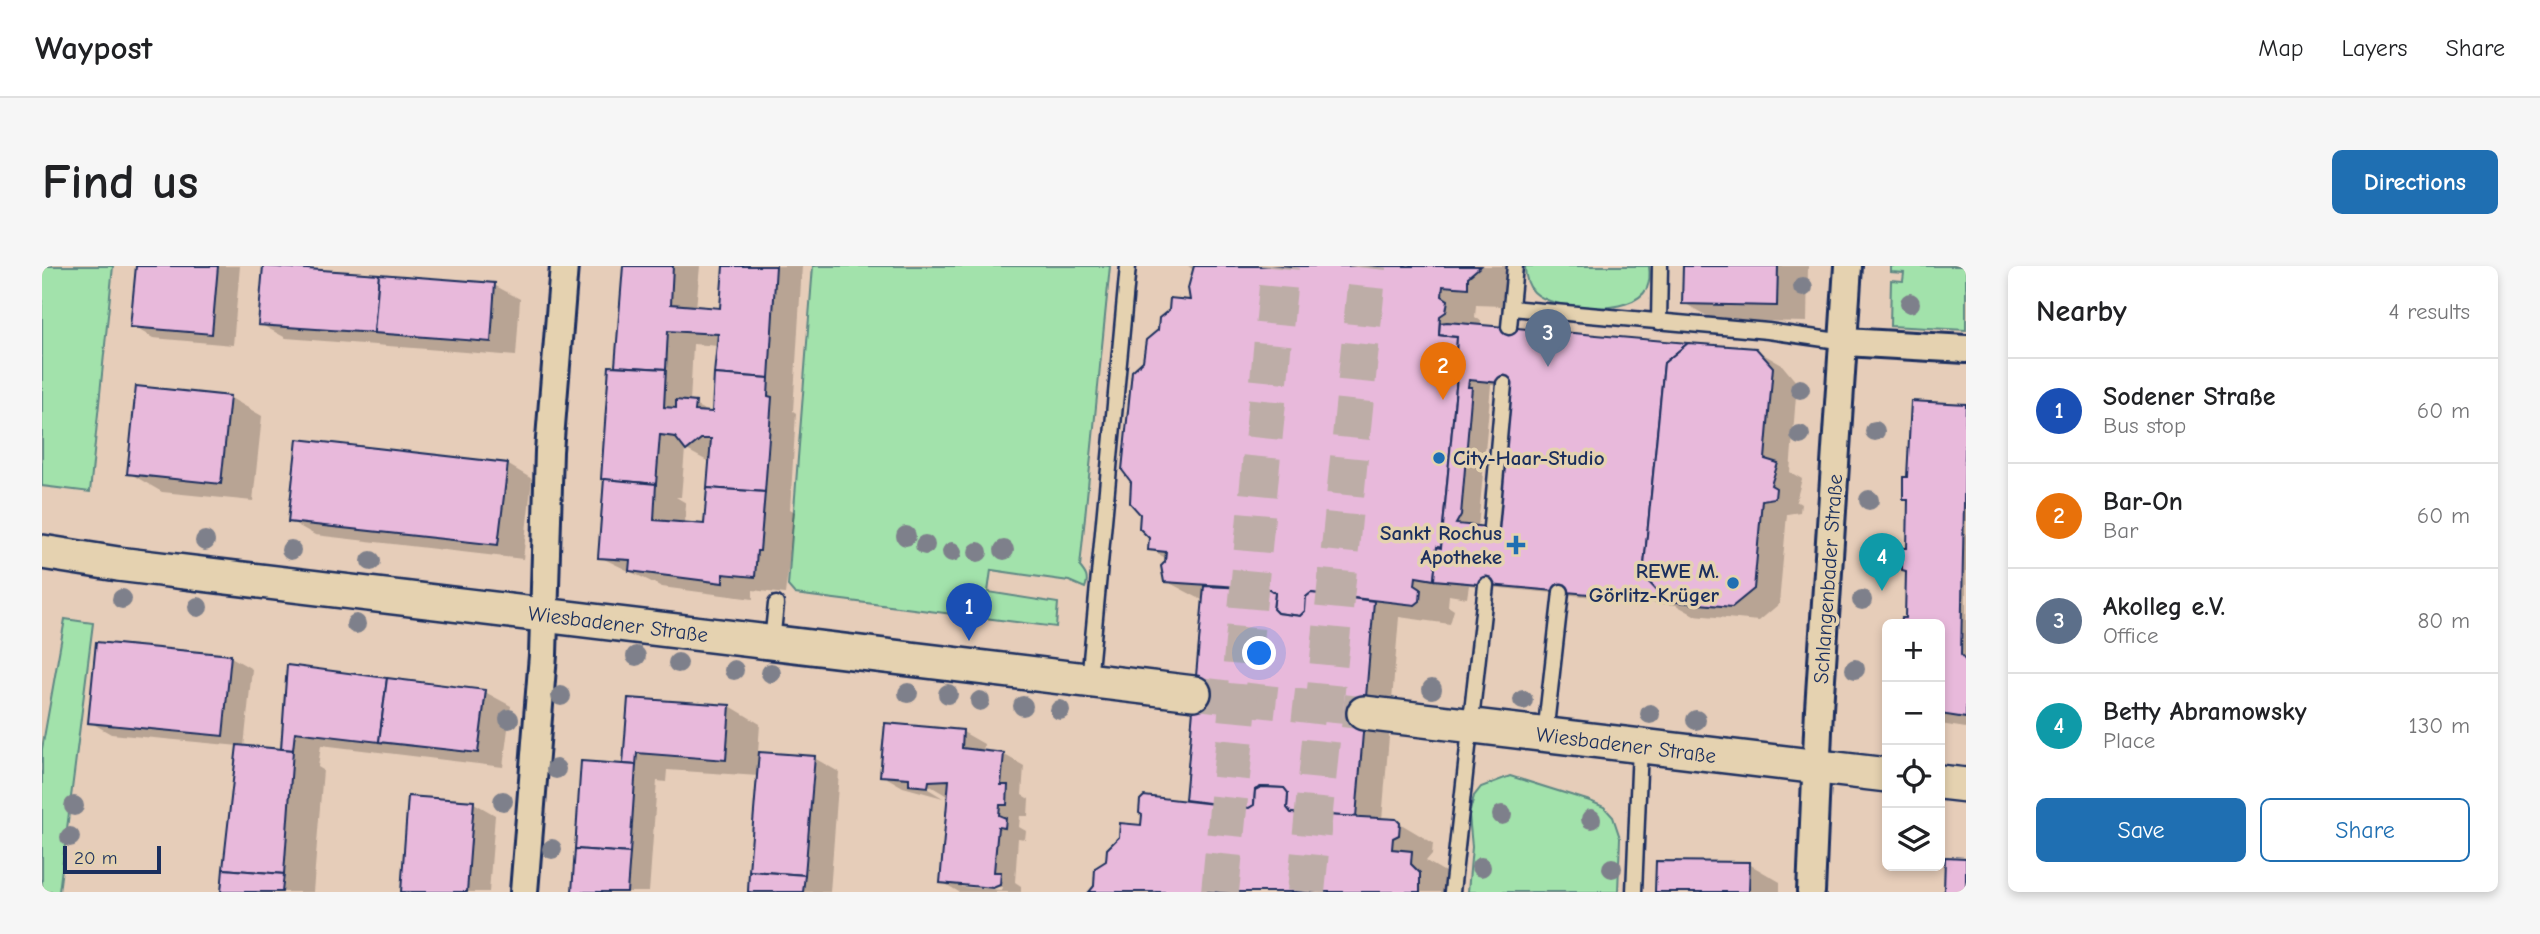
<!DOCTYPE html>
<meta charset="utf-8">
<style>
:root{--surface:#fff;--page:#f6f6f6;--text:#202124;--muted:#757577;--line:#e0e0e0;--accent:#1f6fb2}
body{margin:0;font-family:"Comic Neue",sans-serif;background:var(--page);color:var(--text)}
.controls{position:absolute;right:21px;bottom:21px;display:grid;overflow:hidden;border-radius:10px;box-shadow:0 4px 10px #0003}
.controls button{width:63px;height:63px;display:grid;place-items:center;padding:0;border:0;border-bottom:2px solid var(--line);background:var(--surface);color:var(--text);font:35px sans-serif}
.scale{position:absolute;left:21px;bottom:18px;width:98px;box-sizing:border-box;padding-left:7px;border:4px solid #1b2f5e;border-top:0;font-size:19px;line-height:24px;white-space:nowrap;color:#1b2f5e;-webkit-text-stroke:5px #e5d2b0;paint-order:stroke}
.you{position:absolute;left:1218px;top:388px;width:24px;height:24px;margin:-18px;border:5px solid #fff;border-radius:50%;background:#1a73e8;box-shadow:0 0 0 10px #1a73e833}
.badge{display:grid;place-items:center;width:46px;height:46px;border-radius:50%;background:var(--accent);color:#fff;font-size:23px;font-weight:700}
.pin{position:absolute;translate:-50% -58px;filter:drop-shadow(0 2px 4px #0008)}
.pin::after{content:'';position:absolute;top:37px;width:24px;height:21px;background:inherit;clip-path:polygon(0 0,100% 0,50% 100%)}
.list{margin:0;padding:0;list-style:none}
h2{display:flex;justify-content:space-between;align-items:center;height:91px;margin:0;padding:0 28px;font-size:30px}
h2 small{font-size:23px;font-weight:400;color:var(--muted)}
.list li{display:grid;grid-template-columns:46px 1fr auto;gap:21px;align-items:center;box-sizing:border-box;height:105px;padding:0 28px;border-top:2px solid var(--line)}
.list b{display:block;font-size:26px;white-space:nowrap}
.list p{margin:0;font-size:23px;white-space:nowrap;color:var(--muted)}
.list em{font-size:23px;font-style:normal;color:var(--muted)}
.actions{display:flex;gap:14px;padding:21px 28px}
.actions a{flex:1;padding:16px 0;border:2px solid var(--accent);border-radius:10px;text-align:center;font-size:24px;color:var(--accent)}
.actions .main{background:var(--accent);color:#fff}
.icon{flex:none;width:38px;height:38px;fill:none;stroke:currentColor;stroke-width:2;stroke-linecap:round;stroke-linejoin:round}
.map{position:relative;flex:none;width:1924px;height:626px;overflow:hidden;border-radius:10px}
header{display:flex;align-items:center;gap:42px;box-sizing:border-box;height:98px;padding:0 35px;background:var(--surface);border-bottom:2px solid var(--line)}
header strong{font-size:33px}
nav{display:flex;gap:38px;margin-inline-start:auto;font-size:24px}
.intro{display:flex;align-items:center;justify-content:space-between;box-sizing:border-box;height:168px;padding:0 42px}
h1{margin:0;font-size:49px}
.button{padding:18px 32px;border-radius:10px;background:var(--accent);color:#fff;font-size:24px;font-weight:700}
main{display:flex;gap:42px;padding:0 42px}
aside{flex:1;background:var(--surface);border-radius:10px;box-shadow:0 4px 10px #0003}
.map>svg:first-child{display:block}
.green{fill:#a2e2ab;stroke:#5e8884;stroke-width:2}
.shadow{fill:#0003;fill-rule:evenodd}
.building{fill:#e8b9db;stroke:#1b2f5e;stroke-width:2;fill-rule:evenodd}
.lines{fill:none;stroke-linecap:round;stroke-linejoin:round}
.tertiary-tunnel{stroke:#bdada7;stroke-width:33;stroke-dasharray:33 17;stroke-linecap:butt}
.motorway-tunnel{stroke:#bdada7;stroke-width:38;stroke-dasharray:38 19;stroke-linecap:butt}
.service-casing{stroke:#1b2f5e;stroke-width:19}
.minor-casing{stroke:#1b2f5e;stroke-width:32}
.tertiary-casing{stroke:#1b2f5e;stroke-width:38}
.service{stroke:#e5d2b0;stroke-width:14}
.minor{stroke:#e5d2b0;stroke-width:26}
.tertiary{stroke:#e5d2b0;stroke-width:33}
.tree{fill:#7e808b}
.poi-dot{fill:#1f6fb2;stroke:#e5d2b0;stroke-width:2.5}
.labels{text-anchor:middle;stroke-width:7;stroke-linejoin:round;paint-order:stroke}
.poi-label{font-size:21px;font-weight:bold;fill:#1b2f5e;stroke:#e5d2b0;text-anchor:end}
.street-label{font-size:21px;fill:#1b2f5e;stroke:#e5d2b0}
</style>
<header>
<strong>Waypost</strong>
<nav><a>Map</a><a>Layers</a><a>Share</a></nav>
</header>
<div class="intro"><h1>Find us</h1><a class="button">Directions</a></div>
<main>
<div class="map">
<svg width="1924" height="626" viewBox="0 0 1924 626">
<rect width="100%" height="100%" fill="#e6cdb9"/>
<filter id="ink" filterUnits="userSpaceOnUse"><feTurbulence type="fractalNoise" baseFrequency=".0143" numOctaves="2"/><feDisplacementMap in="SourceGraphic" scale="14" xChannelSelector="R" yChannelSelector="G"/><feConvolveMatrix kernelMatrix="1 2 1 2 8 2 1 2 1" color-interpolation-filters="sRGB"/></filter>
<g filter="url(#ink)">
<g class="green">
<path d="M0,0h71l-23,226 -48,-6z"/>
<path d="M771,0h297l-30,301c6,7 9,12 5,21l-16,-7 -78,-11 -3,22 70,11 -2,24 -261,-33 -7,-8z"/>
<path d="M1483,0h124c1,7 1,15 -2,22 -14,29 -94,23 -113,4 -7,-7 -9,-17 -9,-26z"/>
<path d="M1849,0h75v64l-76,-4 1,-46 12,1 1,-8 -13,-1z"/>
<path d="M23,353l28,4 -34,269h-17v-143z"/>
<path d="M1468,510l80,25 14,6 9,10 7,21 -2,54h-150l4,-45 -3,-32 5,-19 7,-9z"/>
</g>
<g class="shadow">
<path d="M95,0h103l-7,79 -80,-7 -21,-12z"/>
<path d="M582,0h76l-4,42 25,2 3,-44h78l-9,145 3,2 -6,96 5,3 -10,82 -32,-4v9l-91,-12 -62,-30zM651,78l26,2 -6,68 -23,-11zM643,183l26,14 -6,63 -20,-2 1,-21 -10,-6h5z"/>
<path d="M1146,0h336l-8,7 -1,11 -13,13v9l-26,-1 -1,12 6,4 -1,7 276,22 26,15 15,18 -7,89 12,7 -6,22 5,3 -1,8 -13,2 -8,90 -20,17 -65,-6 -18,-10 -207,-20 -2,13 -18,-3 -1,11 6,4 -4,14 -51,-7 -17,203 14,1 37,22 -1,11 -6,7 19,11 -1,12 7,8h-360l16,-30 36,-35 53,-23 -9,-5 17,-198 -38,-20 1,-22 -17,-10 -5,-187 46,-61 3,-31zM1449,119l21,2 -12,143 -22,-2z"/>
<path d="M1643,0h123l-1,56 -93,-2 -30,-17z"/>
<path d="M452,19l26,14 -4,57 -230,-18 -26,-14z"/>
<path d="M187,131l33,19 -9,85 -91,-9 -33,-19z"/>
<path d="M1870,137l54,3v322l-26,-4v-100h-38v-4h5l2,-118 -4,-3z"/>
<path d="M465,198l25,15 -9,80 -208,-24 -25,-14z"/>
<path d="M189,391l21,12 -8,78 39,4 6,-84 196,25 26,14 -8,61 -182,-22 -3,22 5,3 -10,122h-88l14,-146 -128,-12 -21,-12z"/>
<path d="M587,433l101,7 30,18 -2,29 56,5 25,14 -9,120h-81l10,-116 -92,-6 -1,12 -9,-1 -8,111h-75l56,-125 -5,-4z"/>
<path d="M921,466l21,12 -1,8 20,2 21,12 -2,29 7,4 -1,17h-8l-1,11 7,4 -1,8 -7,-1 -3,44 6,4v6h-62l-17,-10 7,-85 -27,-16 -2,3 23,14 -40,-11 -21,-12zM919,617l41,4 -1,3 -40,-3z"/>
<path d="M432,537l21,12 -6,77h-86z"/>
<path d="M1707,598l31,18v10h-123z"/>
</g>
<g class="building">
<path d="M94,0h82l-6,68 -82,-7z"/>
<path d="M221,0l116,8 -5,59 -116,-8z"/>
<path d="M581,0h50l-2,38 49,4 3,-42h53l-7,112 -55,-4 4,-40 -50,-3 -2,38 -51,-3z"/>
<path d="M1152,0h287l-13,11v11l-25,-2 -1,10 6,4 -2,12 -6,4 -1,19 18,2 -1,18h3l-18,193 -4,-1 -3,33 -18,-3 -1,8 6,4 -1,12 -5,4 -104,-12 -5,4 -1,14 -5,5 -23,-3 -4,-4 2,-16 -6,-4 -105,-7 -3,-16 4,-4 1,-10 -18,-2 1,-12 -10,-10 1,-14 -10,-11 1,-21 -9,-12 10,-99 11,-10 3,-21 12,-10 1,-12 10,-8 1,-12 20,2 -2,-12z"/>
<path d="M1641,0h95l-1,40 -95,-2z"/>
<path d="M337,8l116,9 -4,59 -117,-9z"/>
<path d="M1405,56l241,21 -24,20 -21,213 24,25 -233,-21 3,-33 4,1 18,-193h-3l1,-18 -18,-2 1,-12zM1427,114l42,4 -13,144 -42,-4 5,-9 11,-128h-4z"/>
<path d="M1646,77l68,5 17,19 -8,92 13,4 -7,22 5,3 -1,10 -13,2 -8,89 -22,18 -65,-6 -24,-25 21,-213z"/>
<path d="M567,100l57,3 -2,38 12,1v-8l20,2 -1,9 17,1 2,-38 55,4 -1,18 4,1 -7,95 -58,-4 4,-49h-10l-15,12 -11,-14 -15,-2 -4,49 -55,-5z"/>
<path d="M94,120l94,10 -9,88 -94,-10z"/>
<path d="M1869,135l55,3 -5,251 5,6v57l-26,-4v-90h-40l1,-6h4l1,-47 -4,-1v-22h5l1,-48h-5v-23h4z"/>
<path d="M255,173l211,24 -10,82 -210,-23z"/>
<path d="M562,213l52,5 -2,36 50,4 3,-36 58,4 -5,59h-3l-2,26 -32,-3v9l-94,-12 1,-11 -32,-2z"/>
<path d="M1162,320l65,3 6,4 -2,16 4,4 23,3 5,-5 1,-14 5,-4 63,8 -18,216 -65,-4 -4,-5 1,-15 -4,-5 -23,-1 -6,3 -1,15 -5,3 -64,-8z"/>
<path d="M54,376l135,13 -8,81 -135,-13z"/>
<path d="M245,399l100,13 -8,64 -84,-10 -2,18 -12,-1z"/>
<path d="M345,412l99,12 -8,63 -99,-11z"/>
<path d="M586,432l102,7 -4,55 -89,-7 -1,12 -13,-1z"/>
<path d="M843,457l78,7 -1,18 42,5 -3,32h7l-1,20h-7l-1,10 7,3 -1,10 -7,-1 -4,45h7l-1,13 -7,3 -53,-5 9,-103 -20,1 -1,6 -19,-2v-7l-29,-2z"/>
<path d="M195,479l56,5 -9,124 -61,-5z"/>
<path d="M717,486l56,4 -10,119 -56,-4z"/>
<path d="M539,495l55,4 -6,88 -55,-4z"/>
<path d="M1219,521l23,1 4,5 -1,15 4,5 105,6 4,4 -1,12 -6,3 -1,11 20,2 -1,13 9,9v19h-331l5,-6 1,-18 11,-7 1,-12 12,-12 1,-14 21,2 1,-10 -3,-2 1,-13 4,-4 105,12 5,-3 1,-15z"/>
<path d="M366,530l66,5 -7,91h-66z"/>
<path d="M533,583l55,4 -3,39h-55z"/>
<path d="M1903,591l21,1v34h-22z"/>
<path d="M1614,595l94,1 -1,30h-94z"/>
<path d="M181,603l61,5 -2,18h-61z"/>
<path d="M707,605l56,4 -2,17h-55z"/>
</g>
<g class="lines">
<path class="tertiary-tunnel" d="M1152,427l170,20"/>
<g class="motorway-tunnel">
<path d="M1178,626l60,-626"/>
<path d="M1264,626l62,-626"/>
</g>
<g class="service-casing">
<g id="service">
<path d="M1469,42l257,23 77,11"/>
<path d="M1617,56l1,-56"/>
<path d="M1467,61l6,-61"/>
<path d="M1449,261l13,-143"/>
<path d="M730,376l4,-38"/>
<path d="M1047,415l39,-415"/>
<path d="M1503,469l16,-143"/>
<path d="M1410,626l34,-307"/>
<path d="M1592,626l6,-145"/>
</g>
</g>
<g class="minor-casing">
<g id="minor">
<path d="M1803,76l121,7"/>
<path d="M482,626l19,-237 6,-204 15,-185"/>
<path d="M1769,626l8,-183 29,-443"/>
</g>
</g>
<g class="tertiary-casing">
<g id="tertiary">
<path d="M0,286l76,12 1076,129"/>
<path d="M1322,447l523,62"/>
<path d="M1898,516l26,3"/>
</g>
</g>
<use href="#service" class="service"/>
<use href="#minor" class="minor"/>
<use href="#tertiary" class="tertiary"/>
</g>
<g class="tree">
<circle cx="1761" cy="21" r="10"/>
<circle cx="1868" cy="37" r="10"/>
<circle cx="1758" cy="123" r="10"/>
<circle cx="1833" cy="165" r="10"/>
<circle cx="1758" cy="169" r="10"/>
<circle cx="1827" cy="234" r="10"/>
<circle cx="864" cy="270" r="10"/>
<circle cx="163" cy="275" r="10"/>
<circle cx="883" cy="279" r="10"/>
<circle cx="249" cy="284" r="10"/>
<circle cx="962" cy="284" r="10"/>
<circle cx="910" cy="286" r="10"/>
<circle cx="936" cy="286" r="10"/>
<circle cx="329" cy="295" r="10"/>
<circle cx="80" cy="333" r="10"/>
<circle cx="1820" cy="334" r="10"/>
<circle cx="156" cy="341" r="10"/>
<circle cx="314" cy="358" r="10"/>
<circle cx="594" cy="390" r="10"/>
<circle cx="636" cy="397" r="10"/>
<circle cx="1813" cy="403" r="10"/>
<circle cx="692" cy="404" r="10"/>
<circle cx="729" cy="407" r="10"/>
<circle cx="1390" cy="423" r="10"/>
<circle cx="866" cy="427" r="10"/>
<circle cx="906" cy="428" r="10"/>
<circle cx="519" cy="430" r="10"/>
<circle cx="1481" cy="434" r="10"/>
<circle cx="938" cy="435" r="10"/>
<circle cx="981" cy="440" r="10"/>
<circle cx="1018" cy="444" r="10"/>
<circle cx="1608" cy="448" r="10"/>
<circle cx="467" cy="453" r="10"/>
<circle cx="1654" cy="454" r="10"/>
<circle cx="514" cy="503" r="10"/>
<circle cx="461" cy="535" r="10"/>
<circle cx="32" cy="540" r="10"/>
<circle cx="1460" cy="549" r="10"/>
<circle cx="1549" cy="553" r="10"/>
<circle cx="28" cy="571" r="10"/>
<circle cx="510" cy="583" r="10"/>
<circle cx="1439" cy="601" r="10"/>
<circle cx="1570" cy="602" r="10"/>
</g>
</g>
<g class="poi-dot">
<circle cx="1397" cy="192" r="7"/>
<path d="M1470.5 268.5h7v7h7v7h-7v7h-7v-7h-7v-7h7z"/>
<circle cx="1691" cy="317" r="7"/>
</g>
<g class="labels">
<g class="poi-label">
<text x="1411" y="199" text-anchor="start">City-Haar-Studio</text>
<text x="1460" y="274">Sankt Rochus<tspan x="1460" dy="24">Apotheke</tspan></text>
<text x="1677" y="312">REWE M.<tspan x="1677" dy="24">Görlitz-Krüger</tspan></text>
</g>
<g class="street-label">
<text transform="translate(1786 313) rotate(-86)" y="7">Schlangenbader Straße</text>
<text transform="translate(576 358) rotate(7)" y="7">Wiesbadener Straße</text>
<text transform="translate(1584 479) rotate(7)" y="7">Wiesbadener Straße</text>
</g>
</g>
</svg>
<div class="controls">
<button>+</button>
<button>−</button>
<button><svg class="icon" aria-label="locate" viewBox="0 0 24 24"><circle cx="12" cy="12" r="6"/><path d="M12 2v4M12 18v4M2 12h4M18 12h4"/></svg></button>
<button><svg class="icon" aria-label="layers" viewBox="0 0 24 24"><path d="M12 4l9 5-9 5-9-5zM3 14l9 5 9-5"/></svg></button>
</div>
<div class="scale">20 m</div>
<div class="you"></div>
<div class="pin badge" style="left:927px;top:375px;background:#1a4fb4">1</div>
<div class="pin badge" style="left:1401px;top:134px;background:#e8710a">2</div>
<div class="pin badge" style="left:1506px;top:101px;background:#5c6f8a">3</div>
<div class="pin badge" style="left:1840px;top:325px;background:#0f9aa8">4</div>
</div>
<aside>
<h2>Nearby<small>4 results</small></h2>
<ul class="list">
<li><span class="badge" style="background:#1a4fb4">1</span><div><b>Sodener Straße</b><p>Bus stop</p></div><em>60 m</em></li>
<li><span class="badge" style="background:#e8710a">2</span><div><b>Bar-On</b><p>Bar</p></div><em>60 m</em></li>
<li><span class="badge" style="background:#5c6f8a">3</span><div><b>Akolleg e.V.</b><p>Office</p></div><em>80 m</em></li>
<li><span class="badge" style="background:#0f9aa8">4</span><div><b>Betty Abramowsky</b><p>Place</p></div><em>130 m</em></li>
</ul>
<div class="actions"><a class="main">Save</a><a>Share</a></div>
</aside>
</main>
